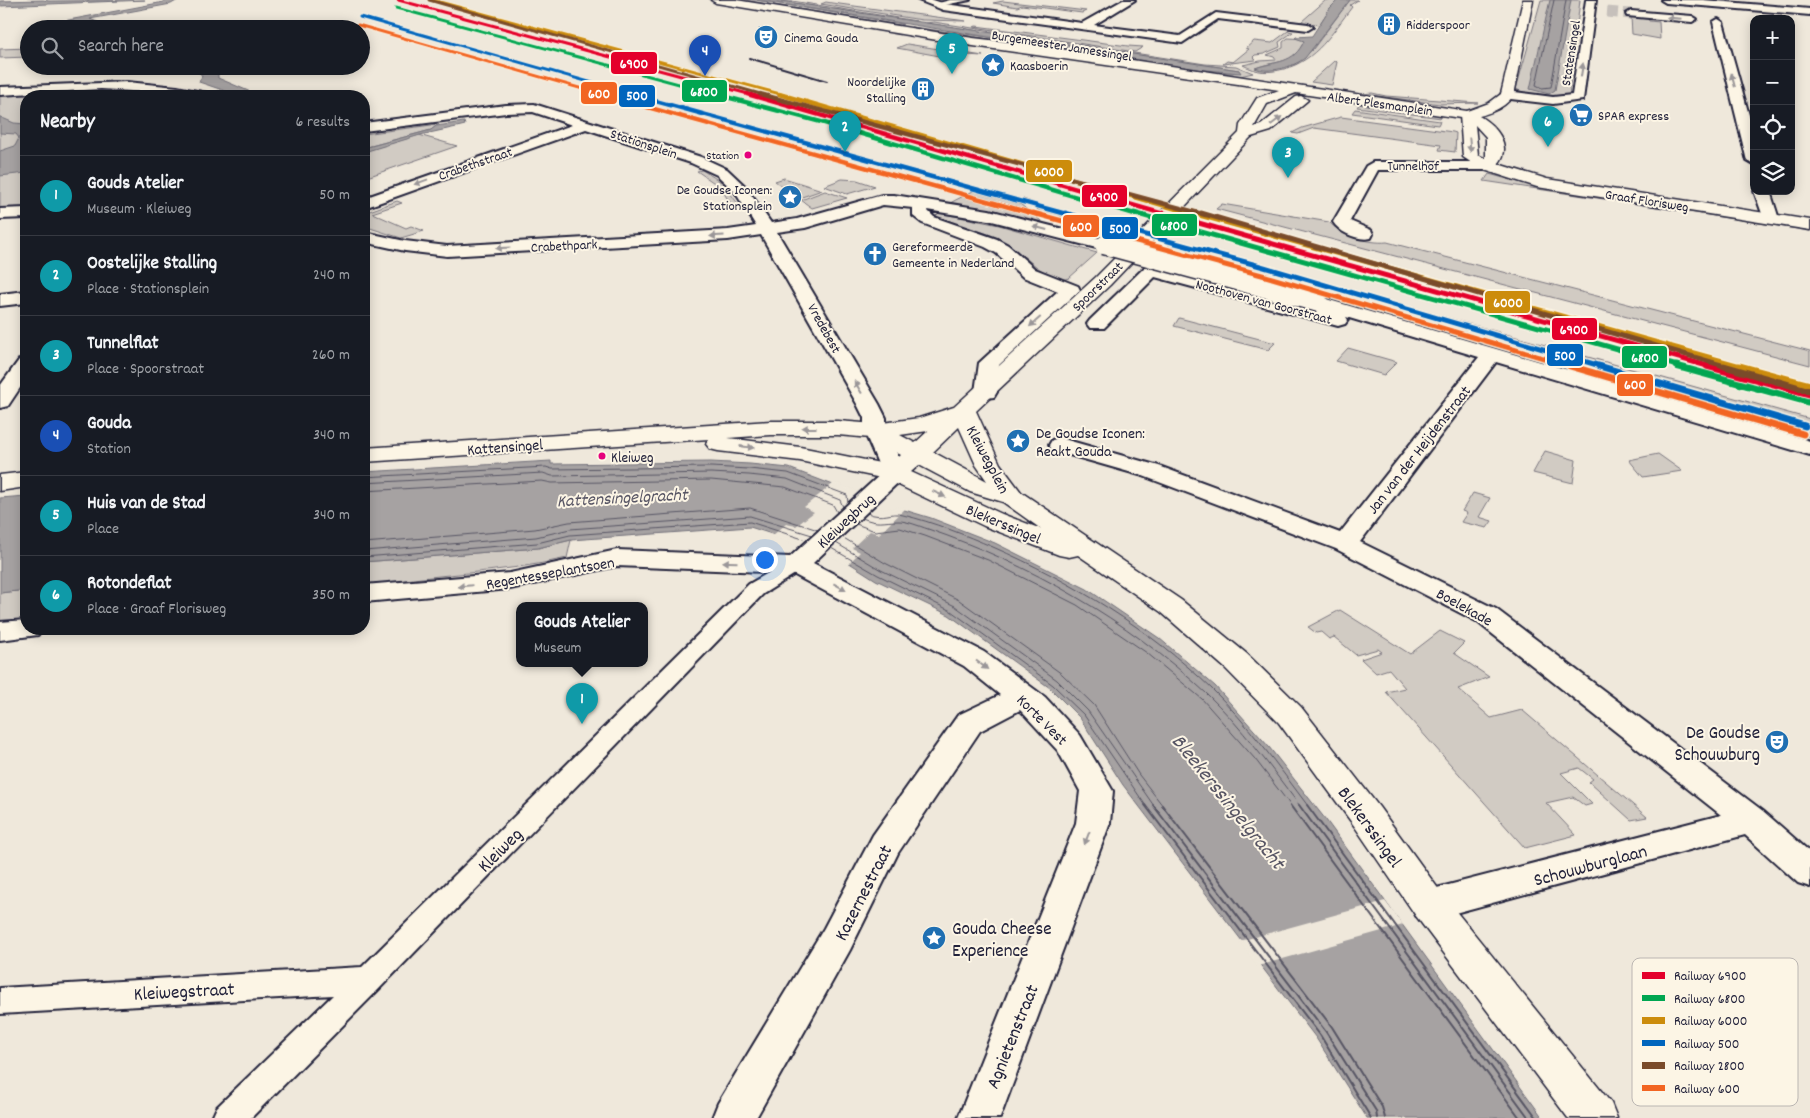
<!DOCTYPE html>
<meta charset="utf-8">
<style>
:root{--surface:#171b24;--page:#20242c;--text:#f1f3f6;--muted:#9ea1a6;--line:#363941;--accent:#1f6fb2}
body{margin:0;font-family:Dekko,sans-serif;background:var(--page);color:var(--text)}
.controls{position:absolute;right:15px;top:15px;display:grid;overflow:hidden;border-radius:10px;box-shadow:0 2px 12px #0003}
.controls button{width:45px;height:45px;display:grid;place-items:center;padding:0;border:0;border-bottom:1px solid var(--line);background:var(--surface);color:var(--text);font:25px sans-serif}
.you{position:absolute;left:764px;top:559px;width:18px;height:18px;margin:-12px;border:4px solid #fff;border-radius:50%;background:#1a73e8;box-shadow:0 0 0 8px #1a73e833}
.badge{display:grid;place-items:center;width:32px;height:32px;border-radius:50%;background:var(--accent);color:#fff;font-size:16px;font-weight:700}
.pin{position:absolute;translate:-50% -41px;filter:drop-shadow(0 1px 2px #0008)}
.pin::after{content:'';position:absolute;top:26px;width:18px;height:15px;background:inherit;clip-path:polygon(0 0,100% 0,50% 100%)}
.popup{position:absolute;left:516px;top:602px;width:132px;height:65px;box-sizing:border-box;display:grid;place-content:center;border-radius:10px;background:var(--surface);filter:drop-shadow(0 1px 4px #0005);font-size:16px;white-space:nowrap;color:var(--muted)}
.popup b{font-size:19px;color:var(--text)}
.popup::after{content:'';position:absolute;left:50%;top:100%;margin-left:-10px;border:10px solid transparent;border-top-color:var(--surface)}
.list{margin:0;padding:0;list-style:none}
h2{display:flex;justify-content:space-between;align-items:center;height:65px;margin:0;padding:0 20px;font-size:21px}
h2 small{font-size:16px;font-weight:400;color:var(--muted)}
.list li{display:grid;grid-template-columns:32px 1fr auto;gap:15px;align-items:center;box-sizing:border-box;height:80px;padding:0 20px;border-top:1px solid var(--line)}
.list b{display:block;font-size:19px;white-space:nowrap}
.list p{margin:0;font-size:16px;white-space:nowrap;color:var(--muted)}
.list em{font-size:16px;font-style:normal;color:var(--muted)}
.icon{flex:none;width:28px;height:28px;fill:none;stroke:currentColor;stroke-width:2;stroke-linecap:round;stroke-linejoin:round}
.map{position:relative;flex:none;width:1810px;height:1118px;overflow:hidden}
.search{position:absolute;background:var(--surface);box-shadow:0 2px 12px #0003;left:20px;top:20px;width:350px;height:55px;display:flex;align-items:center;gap:12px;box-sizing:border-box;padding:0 18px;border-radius:28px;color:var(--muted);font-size:19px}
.panel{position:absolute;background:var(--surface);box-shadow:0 2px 12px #0003;left:20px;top:90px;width:350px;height:545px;border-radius:20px}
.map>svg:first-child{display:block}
.green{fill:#d1cbc3;stroke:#7a767f}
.water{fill:#a6a2a2;stroke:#716f79}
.pier{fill:#efe8db}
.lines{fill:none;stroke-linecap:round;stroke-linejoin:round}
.shore-far1{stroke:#575564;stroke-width:1}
.shore{stroke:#575564;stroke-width:2}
.minor-tunnel{stroke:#c6c0bb;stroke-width:11;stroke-dasharray:11 5.5;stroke-linecap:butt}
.pedestrian-casing{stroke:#22223b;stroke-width:4}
.minor-casing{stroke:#22223b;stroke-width:4}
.tertiary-casing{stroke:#22223b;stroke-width:3}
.secondary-casing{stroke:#22223b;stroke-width:3}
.pedestrian{fill:#fcf5e5;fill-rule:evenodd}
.minor{fill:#fcf5e5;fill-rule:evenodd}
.tertiary{fill:#fcf5e5;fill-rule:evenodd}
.secondary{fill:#fcf5e5;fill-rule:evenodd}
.rail{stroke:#22223b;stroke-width:2}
.minor-bridge-casing{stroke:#22223b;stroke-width:21;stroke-linecap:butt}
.minor-bridge{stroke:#fcf5e5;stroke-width:18}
.rail-1-far3-casing{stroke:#fcf5e5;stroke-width:5}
.rail-1-far2-casing{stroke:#fcf5e5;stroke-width:6}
.rail-1-far1-casing{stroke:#fcf5e5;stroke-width:8}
.rail-1-casing{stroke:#fcf5e5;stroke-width:10}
.rail-2-far3-casing{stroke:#fcf5e5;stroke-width:5}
.rail-2-far2-casing{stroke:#fcf5e5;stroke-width:6}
.rail-2-far1-casing{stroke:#fcf5e5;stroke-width:8}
.rail-2-casing{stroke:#fcf5e5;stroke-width:10}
.rail-3-far3-casing{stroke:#fcf5e5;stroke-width:5}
.rail-3-far2-casing{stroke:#fcf5e5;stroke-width:6}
.rail-3-far1-casing{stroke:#fcf5e5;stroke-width:8}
.rail-3-casing{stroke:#fcf5e5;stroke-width:10}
.rail-4-far3-casing{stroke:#fcf5e5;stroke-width:5}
.rail-4-far2-casing{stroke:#fcf5e5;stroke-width:6}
.rail-4-far1-casing{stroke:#fcf5e5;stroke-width:8}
.rail-4-casing{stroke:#fcf5e5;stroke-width:10}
.rail-5-far3-casing{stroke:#fcf5e5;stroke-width:5}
.rail-5-far2-casing{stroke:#fcf5e5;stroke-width:6}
.rail-5-far1-casing{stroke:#fcf5e5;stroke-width:8}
.rail-5-casing{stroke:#fcf5e5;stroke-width:10}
.rail-6-far3-casing{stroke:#fcf5e5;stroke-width:5}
.rail-6-far2-casing{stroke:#fcf5e5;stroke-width:6}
.rail-6-far1-casing{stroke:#fcf5e5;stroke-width:8}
.rail-6-casing{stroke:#fcf5e5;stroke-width:10}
.rail-1-far3{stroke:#e4002b;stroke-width:3}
.rail-1-far2{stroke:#e4002b;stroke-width:4.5}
.rail-1-far1{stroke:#e4002b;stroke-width:5}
.rail-1{stroke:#e4002b;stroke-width:7}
.rail-2-far3{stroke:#00a651;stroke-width:3}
.rail-2-far2{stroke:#00a651;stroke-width:4.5}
.rail-2-far1{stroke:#00a651;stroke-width:5}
.rail-2{stroke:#00a651;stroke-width:7}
.rail-3-far3{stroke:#cc8c0c;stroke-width:3}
.rail-3-far2{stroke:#cc8c0c;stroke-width:4.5}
.rail-3-far1{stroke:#cc8c0c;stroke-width:5}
.rail-3{stroke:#cc8c0c;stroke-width:7}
.rail-4-far3{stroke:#0065bd;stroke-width:3}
.rail-4-far2{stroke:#0065bd;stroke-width:4.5}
.rail-4-far1{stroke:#0065bd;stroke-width:5}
.rail-4{stroke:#0065bd;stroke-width:7}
.rail-5-far3{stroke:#7a4b2a;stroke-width:3}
.rail-5-far2{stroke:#7a4b2a;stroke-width:4.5}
.rail-5-far1{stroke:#7a4b2a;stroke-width:5}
.rail-5{stroke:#7a4b2a;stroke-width:7}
.rail-6-far3{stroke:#f26522;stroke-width:3}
.rail-6-far2{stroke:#f26522;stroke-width:4.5}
.rail-6-far1{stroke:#f26522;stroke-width:5}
.rail-6{stroke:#f26522;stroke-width:7}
.oneway{fill:#9a9698}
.bus-dot{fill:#e5007d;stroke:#fcf5e5;stroke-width:2}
.labels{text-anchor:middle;stroke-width:4;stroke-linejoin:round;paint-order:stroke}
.far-bus-label{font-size:12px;fill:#22223b;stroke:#fcf5e5;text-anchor:end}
.far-poi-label{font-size:14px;fill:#22223b;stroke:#fcf5e5;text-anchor:start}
.far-street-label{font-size:14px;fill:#22223b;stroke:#fcf5e5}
.bus-label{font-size:15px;fill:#22223b;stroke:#fcf5e5;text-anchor:start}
.poi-label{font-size:16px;fill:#22223b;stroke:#fcf5e5;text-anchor:start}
.street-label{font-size:16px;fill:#22223b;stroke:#fcf5e5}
.water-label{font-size:18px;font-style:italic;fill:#575564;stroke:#fcf5e5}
.near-poi-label{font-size:19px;fill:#22223b;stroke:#fcf5e5;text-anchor:end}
.near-street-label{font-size:19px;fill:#22223b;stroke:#fcf5e5}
.near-water-label{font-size:21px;font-style:italic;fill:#575564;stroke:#fcf5e5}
.key{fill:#fcf5e5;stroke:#bbb6b2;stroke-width:1}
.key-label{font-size:14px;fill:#22223b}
.line-badge{stroke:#fcf5e5;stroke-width:2}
.badge-label{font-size:14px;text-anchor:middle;font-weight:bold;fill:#fff}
</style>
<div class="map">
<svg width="1810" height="1118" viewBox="0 0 1810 1118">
<rect width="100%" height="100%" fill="#efe8db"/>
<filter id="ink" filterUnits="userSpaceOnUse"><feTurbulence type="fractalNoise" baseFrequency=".02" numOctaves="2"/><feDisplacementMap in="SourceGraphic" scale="10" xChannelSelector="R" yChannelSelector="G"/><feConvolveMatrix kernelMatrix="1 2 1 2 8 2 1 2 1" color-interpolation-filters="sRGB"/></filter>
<g filter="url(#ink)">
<g class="green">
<path d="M742,0h15l146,24 -3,1z"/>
<path d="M774,0h12l130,21 -14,-1z"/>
<path d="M1326,0h12l-8,8 -11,17 -65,-8 47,5z"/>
<path d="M1350,0h8l-8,5 2,2c-20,26 -35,53 -68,62 -16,4 -26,4 -41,-4l17,-4 16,-1 -2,-3 -7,-2 16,-7v-6l5,-4 17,1c-11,28 -28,20 -49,29l17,1 24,-5 16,-15z"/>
<path d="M1541,0h39l-11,96 -40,-1 -13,-6z"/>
<path d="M1003,1l83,10 -4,2 -60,-8 -5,2 -24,-4z"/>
<path d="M826,2l6,1 134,18 -44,-1 -101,-16z"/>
<path d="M1631,17l17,1 1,3 10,1 1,17 -28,-5z"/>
<path d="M934,22l271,42 31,2 17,7 -17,4 -325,-50 117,15 184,30 21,1 6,-3 -314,-47z"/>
<path d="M976,26l152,20 15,1 -8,5 -161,-25z"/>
<path d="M1288,31l5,1 -14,10 1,5 -16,7 -9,1 -2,2 3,3 -33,4 4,-3 6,1 16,-13 -3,-1 8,-7 18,2z"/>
<path d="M907,44l76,12 -17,-1 -16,3 -53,-10z"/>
<path d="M29,48v9l-29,1v-9z"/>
<path d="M1334,61l3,1 -5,23 -21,-3z"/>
<path d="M112,89l68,7h-154v115l-26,1v-118z"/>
<path d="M1372,93l14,3 92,7 -38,1 -78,-10z"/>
<path d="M1360,103l82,12 -1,3 -84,-11z"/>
<path d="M1355,109l85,12 -2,4 -86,-12z"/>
<path d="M1341,117l112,15 3,1 -1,19 -16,-2 2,-5 -127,-17 -16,6 -6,-1 10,-5z"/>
<path d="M439,124l-8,6 -64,17 5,2 47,-14 38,11 -93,32v-44z"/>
<path d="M702,170l21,13 18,25 -7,1 -14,-22 -23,-16z"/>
<path d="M1489,174l44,12 74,12 -3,1 -120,-18z"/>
<path d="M784,178l38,12 -23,8 -5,-4 -11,1 -1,-9 -7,-5z"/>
<path d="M842,179l15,1 18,6 -28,8 -23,-8z"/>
<path d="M975,190l45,14 26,21 -96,-22z"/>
<path d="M825,191l22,7 -35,10 -11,-8z"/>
<path d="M1023,199l42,15 -10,6 58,17 -3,3 -46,-10 6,-4 -15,-4z"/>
<path d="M1618,199l192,29v3l-192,-30z"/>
<path d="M397,201l5,2 -30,10 34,15 5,-2 13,5 -23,7 -37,-12v-13z"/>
<path d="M1222,204l107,18c12,13 40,22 58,20l423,109v14l-594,-156z"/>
<path d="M939,213l60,12 98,28 -28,25 -7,2c-24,-6 -40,-29 -61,-40 -21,-12 -45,-13 -66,-23z"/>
<path d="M1173,241l637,178v18l-170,-47 -301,-88 1,-3 -178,-46z"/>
<path d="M1179,318l96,25 -7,7 -94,-24z"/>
<path d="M1348,348l49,14 -13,13 -48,-14z"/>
<path d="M1545,451l31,9 -3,23 -40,-10z"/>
<path d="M1658,454l24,17 -39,6 -14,-17z"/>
<path d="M1473,493l17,5 -11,19 13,4 -5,7 -26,-6 6,-9 -5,-2z"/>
<path d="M571,540l-4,18c-67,16 -136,15 -203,29v-25l174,-14z"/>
<path d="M26,590v30l-26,2v-29z"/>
<path d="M1340,610l70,44 30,-23 24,12 -10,10 35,24 -31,12 33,29 31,-8 125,107 -16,3 -42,-38 4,-3 -14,-11 -18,5 31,31 -7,2 -12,-9 -27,6 30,32 -51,13 -139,-156 19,-4 -16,-19 -13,4 -15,-14 21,-7 -4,-3 -22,6 -22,-18 -5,2 -8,-7 -5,1 -8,-6z"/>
</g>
<g class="water">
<path d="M43,0l6,1 96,-1 -145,6v-5z"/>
<path d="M162,0h16l-7,4 -81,15 24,10h-44l-12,-7 106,-20z"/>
<path d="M757,0h17l465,70 2,3 -58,-5z"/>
<path d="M1338,0h12l-45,58c-12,9 -36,16 -50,10 21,-7 39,-4 49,-27l-9,-3 1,-1 16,-1 18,-28z"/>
<path d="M1550,0h21l-16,90 -6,4 -19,-5z"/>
<path d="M166,66c15,0 39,-1 52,8v4l42,18h-20l-41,-14 3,-6 -2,-3z"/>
<path d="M0,117l14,6 12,1v49l-26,3v-25l15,-5 4,-8 -3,-4 -16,-1z"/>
<path d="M464,122l1,3 -4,1 -41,9 -56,17v-4l67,-18 5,-4z"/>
<path d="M551,461v3l160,-2 39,2 39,4 65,25 -1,10 26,10 22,-4 30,9 64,25 92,46 72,49 56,48 54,61 57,73 217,298h-176l-51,-80 -193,-253 -43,-67 -30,-30 -101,-73 -73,-35 -39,-25 -87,-28 -179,13 -33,8 -174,14v-90z"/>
<path d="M26,496v94l-26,3v-95z"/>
</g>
<g class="pier">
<path d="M834,483l22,8 -1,10 25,9 21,-3 5,1 -27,26 -9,-3 -18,17 8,4 -13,13 -11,-7 -64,-22 14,-12 10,2 18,-14 -10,-5z"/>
<path d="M1385,901l18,24 -145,41 -18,-25z"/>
</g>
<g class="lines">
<g class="shore-far1">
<path d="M1554,0l-18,85 6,3 9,-1 15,-87"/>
<path d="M364,477l182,-10 6,2 159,-2 38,2 39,4 59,22 1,8"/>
<path d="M364,483l179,-10 9,3 159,-3 38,2 38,4 53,21 3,7"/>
<path d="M364,491l178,-10 10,2 159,-3 74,7 48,18 4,7"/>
<path d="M867,513c18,7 23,-2 36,2 30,7 62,20 90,32 78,34 157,82 219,142 36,35 66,77 96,117"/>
<path d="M862,518c18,7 19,3 37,3 8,0 20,5 29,8 102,35 198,90 278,164 35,33 65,75 94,113"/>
<path d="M856,524l19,7 25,-3 25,8 63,24 89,45 70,48 55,46 53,60 36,47"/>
<path d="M842,537l43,26 74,37 103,74 32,31 45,70 24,31"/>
<path d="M364,543l171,-14 34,-7 181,-14 68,22"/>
<path d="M836,543l45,27 74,36 102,74 31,31 66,95"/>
<path d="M831,548l47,27 73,36 102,74 31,30 62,91"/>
<path d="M364,551l172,-14 34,-8 180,-13 62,19"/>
<path d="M364,557l173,-14 33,-8 180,-13 56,18"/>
</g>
<g class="shore">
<path d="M1145,805l175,230 51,83"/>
<path d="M1153,805l173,227 50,79 1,7"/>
<path d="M1162,805l170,222 50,80 3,11"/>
<path d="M1290,805l230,313"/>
<path d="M1299,805l230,313"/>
<path d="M1307,805l230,313"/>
</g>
<path class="minor-tunnel" d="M1607,12l24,2"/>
<g class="pedestrian-casing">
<g id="pedestrian">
<path d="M950,0h20l-31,6 -4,-2z"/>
<path d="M796,559l7,2 3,4 -3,4 -40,25 -384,395 -128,129h-39l5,-11 116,-112 -333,19v-26l362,-21 387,-383 40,-23z"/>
</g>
</g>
<g class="minor-casing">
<g id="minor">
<path d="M918,0h15l12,4 137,19 41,-23h12l-41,25 86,11 36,-23 92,11 5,3 -5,3 -90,-11 -36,24 -239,-33z"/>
<path d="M1586,0h10l-13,100 -30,4 -51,-6 -1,-3 1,-3 5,-1 46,6 19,-2z"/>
<path d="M1661,0h42l107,9v6l-144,-12z"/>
<path d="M1631,11l61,5 5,3 -5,3 -65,-6 -1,-2z"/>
<path d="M1718,19l5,3 31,111v32l-7,-4 -34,-139z"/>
<path d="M127,82l50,5 30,6 1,3 -107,-7 -101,6v-8z"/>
<path d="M534,104l167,53 26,12 18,17 26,37 26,-4 85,-24h12l95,15 121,31 3,4 -3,4 -6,1 -116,-30 -61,-10 7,7 63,22 11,6 27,24 43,17 2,4 -81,75 -2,27 -3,5 -8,1 -8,-1 -3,-5 4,-29 79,-72 -35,-14 -27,-24 -11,-6 -63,-24 -9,-7v-8l-30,-3 -78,23 -28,4 102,172 7,14v13l21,43 -94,89 171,89 61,45 35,38 33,56 -3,32 -110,295h-42l118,-295 4,-32 -22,-40 -35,-38 -3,-3 -40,21 -82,122 -48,97 -94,168h-44l6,-15 106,-175 49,-93 85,-120 42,-20 -36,-29 -173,-93 -174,-7 -107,23 -146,13v-17l146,-12 107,-23 173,7 92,-84 -18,-42v-13l-7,-14 -96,-169 -33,5 -281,16 -42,-5 -41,-9v-10l41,9 42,5 281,-16 28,-4 -21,-34 -18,-17 -26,-12 -105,-34 -222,79v-10l208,-73 -39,-13 -27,1 -142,18v-8l142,-18z"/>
<path d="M1373,162h114l7,4 -7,4h-109l-28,51 21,9 2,4 -2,4c-13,3 -31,-5 -38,-16l33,-56z"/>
<path d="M1754,191h16l9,28 -2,3h-12z"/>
<path d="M26,208v10l-26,1v-10z"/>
<path d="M1151,266l173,45 -12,-4 -2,-4 2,-4h14l484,142v14l-314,-93 -136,180 136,67 267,202 47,41v35l-12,-4 -53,-48 -316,85 -13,-4 -5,-11 5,-11 13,-4 292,-75 -245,-194 -140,-72 -193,-73 -91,-26 -3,-5 3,-5 8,-2 99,28 181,67 139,-176 -133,-40 2,3 -3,4 -7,2 -183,-49 -51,51h-14l-3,-4 3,-4 55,-53z"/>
<path d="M26,291v12l-26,3v-12z"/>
<path d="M26,358v21l-18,27 -8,2v-22l19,-26z"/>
<path d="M26,620v9h16l-4,6 -38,5v-18z"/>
</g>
</g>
<g class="tertiary-casing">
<path id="tertiary" d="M1467,111c20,5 50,32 31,53l49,15 263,41v10l-273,-43 -56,-18 -18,-12 -3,-42zM1475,125l11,12v22l-8,-4z"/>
</g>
<g class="secondary-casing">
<g id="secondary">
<path d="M711,0h25l237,38 67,8 427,65 22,-8 12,-9 22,-94h10l-19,95c-12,16 -29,20 -47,24l-171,-26 -29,11 -13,23 7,-2 35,-28 5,-1 7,4 -37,31 -20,6 -141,148 -134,126 24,53 21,28 160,108 66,54 54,53 78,100 63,87 169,209 6,15h-49l-152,-202 -61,-89 -76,-104 -54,-55 -64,-56 -83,-57 -9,2 -10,-2 -75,-29 -98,-47 -86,-18 -82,-10 -8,-2 -4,-5 3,-5 -345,23v-14l407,-27h67l37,3 44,-6 35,-11 142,-130 143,-144 1,-8 17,-27 22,-8 -306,-44 -257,-43zM959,427l17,38 11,16 -54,-29zM928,431l-13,12 -15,-8zM771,435h67l32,3 31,17 -11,10 -90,-18 -72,-9zM919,465l51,27 33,10 38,27 -39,-15 -91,-42z"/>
<path d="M26,472v15l-26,4v-16z"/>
</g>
</g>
<use href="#pedestrian" class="pedestrian"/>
<use href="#minor" class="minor"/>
<use href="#tertiary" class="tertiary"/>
<use href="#secondary" class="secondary"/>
<path class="rail" d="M749,58l78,23"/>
<g class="minor-bridge-casing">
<path id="minor-bridge" d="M1104,245l215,58"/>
</g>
<use href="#minor-bridge" class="minor-bridge"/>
<g class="rail-1-far3-casing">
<path id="rail-1-far3" d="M398,0l354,95"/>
</g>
<g class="rail-1-far2-casing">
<path id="rail-1-far2" d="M747,94l420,121"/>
</g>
<g class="rail-1-far1-casing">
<path id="rail-1-far1" d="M1163,213l548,154"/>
</g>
<g class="rail-1-casing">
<path id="rail-1" d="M1707,366l103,28"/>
</g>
<g class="rail-2-far3-casing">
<path id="rail-2-far3" d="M396,8l324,87"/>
</g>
<g class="rail-2-far2-casing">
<path id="rail-2-far2" d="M715,94l106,28 317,93"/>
</g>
<g class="rail-2-far1-casing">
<path id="rail-2-far1" d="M1134,213l547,154"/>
</g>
<g class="rail-2-casing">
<path id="rail-2" d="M1676,366l132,36"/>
</g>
<g class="rail-3-far3-casing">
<path id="rail-3-far3" d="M432,0l352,95"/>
</g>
<g class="rail-3-far2-casing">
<path id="rail-3-far2" d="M779,94l418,121"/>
</g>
<g class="rail-3-far1-casing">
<path id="rail-3-far1" d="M1192,213l552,154"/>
</g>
<g class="rail-3-casing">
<path id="rail-3" d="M1739,366l71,19"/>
</g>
<g class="rail-4-far3-casing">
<path id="rail-4-far3" d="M360,17l275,78"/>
</g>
<g class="rail-4-far2-casing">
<path id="rail-4-far2" d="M630,94l440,121"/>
</g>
<g class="rail-4-far1-casing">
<path id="rail-4-far1" d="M1065,213l199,54 340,100"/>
</g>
<g class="rail-4-casing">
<path id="rail-4" d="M1599,366l206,60"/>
</g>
<g class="rail-5-far3-casing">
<path id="rail-5-far3" d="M429,0l335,95"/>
</g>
<g class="rail-5-far2-casing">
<path id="rail-5-far2" d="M760,94l446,121"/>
</g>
<g class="rail-5-far1-casing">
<path id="rail-5-far1" d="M1201,213l527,154"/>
</g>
<g class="rail-5-casing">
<path id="rail-5" d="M1724,366l86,25"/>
</g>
<g class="rail-6-far3-casing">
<path id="rail-6-far3" d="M358,25l246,70"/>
</g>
<g class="rail-6-far2-casing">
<path id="rail-6-far2" d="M600,94l438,121"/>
</g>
<g class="rail-6-far1-casing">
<path id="rail-6-far1" d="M1033,213l229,62 312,92"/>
</g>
<g class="rail-6-casing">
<path id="rail-6" d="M1570,366l233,68"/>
</g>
<use href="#rail-1-far3" class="rail-1-far3"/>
<use href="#rail-1-far2" class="rail-1-far2"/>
<use href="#rail-1-far1" class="rail-1-far1"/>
<use href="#rail-1" class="rail-1"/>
<use href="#rail-2-far3" class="rail-2-far3"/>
<use href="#rail-2-far2" class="rail-2-far2"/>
<use href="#rail-2-far1" class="rail-2-far1"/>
<use href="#rail-2" class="rail-2"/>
<use href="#rail-3-far3" class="rail-3-far3"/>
<use href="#rail-3-far2" class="rail-3-far2"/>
<use href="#rail-3-far1" class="rail-3-far1"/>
<use href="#rail-3" class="rail-3"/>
<use href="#rail-4-far3" class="rail-4-far3"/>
<use href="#rail-4-far2" class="rail-4-far2"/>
<use href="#rail-4-far1" class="rail-4-far1"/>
<use href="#rail-4" class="rail-4"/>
<use href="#rail-5-far3" class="rail-5-far3"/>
<use href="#rail-5-far2" class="rail-5-far2"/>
<use href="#rail-5-far1" class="rail-5-far1"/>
<use href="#rail-5" class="rail-5"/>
<use href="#rail-6-far3" class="rail-6-far3"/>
<use href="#rail-6-far2" class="rail-6-far2"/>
<use href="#rail-6-far1" class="rail-6-far1"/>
<use href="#rail-6" class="rail-6"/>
</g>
<defs><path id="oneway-solid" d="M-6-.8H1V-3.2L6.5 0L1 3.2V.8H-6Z" transform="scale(1.25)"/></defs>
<g class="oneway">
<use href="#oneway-solid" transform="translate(1674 18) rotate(-175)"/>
<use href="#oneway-solid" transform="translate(1582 70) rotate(-81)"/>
<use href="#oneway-solid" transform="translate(1733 80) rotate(-105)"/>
<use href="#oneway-solid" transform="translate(1276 121) rotate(-37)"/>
<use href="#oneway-solid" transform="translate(1470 145) rotate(85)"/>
<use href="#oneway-solid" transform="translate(421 182) rotate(160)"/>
<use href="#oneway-solid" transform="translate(1040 228) rotate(-165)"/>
<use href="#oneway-solid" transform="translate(717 236) rotate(176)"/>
<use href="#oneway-solid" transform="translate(503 248) rotate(177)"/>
<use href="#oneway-solid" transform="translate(1035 322) rotate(139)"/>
<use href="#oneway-solid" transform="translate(858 387) rotate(-121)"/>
<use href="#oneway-solid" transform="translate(809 428) rotate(-180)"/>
<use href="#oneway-solid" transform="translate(747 447) rotate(7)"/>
<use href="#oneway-solid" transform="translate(939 494) rotate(25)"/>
<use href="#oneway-solid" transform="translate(730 562) rotate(-178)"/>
<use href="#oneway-solid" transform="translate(465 586) rotate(175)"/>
<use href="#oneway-solid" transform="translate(840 587) rotate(28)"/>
<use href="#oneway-solid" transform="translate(982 665) rotate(37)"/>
<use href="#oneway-solid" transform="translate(1087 838) rotate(111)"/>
</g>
</g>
<defs>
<g id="building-disc" transform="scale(1.25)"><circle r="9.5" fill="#1f6fb2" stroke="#fcf5e5"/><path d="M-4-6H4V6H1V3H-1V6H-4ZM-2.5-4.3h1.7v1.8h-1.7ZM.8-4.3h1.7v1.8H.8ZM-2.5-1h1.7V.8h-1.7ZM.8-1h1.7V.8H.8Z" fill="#fff"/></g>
<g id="theatre-disc" transform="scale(1.25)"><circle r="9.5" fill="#1f6fb2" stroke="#fcf5e5"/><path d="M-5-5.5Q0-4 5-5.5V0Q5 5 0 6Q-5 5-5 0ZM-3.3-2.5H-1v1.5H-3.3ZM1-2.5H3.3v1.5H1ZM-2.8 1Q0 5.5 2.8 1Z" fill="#fff"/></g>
<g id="sight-disc" transform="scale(1.25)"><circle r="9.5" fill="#1f6fb2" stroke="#fcf5e5"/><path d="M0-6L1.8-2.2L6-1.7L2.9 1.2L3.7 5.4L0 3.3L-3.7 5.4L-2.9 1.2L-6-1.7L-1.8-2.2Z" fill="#fff"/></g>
<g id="supermarket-disc" transform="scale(1.25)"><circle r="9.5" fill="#1f6fb2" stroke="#fcf5e5"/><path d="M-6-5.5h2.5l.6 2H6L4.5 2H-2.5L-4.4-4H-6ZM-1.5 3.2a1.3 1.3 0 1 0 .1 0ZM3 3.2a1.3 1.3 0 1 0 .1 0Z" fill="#fff"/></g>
<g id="church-disc" transform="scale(1.25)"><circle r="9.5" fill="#1f6fb2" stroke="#fcf5e5"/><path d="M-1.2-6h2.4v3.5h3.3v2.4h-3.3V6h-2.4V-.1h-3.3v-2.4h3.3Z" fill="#fff"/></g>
</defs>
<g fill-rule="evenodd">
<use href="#building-disc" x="1389" y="24"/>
<use href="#theatre-disc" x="766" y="37"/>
<use href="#sight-disc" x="993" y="65"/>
<use href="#building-disc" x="923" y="89"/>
<use href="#supermarket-disc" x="1581" y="115"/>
<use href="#sight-disc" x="790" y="197"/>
<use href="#church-disc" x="875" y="254"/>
<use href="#sight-disc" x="1018" y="441"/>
<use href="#theatre-disc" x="1777" y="742"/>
<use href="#sight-disc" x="934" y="938"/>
</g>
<g class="bus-dot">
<circle cx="748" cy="155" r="4.5"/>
<circle cx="602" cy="456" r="4.5"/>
</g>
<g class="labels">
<g class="far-bus-label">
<text x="739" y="159">Station</text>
</g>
<g class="far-poi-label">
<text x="1406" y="29">Ridderspoor</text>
<text x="784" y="42">Cinema Gouda</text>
<text x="1010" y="70">Kaasboerin</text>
<text x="906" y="86" text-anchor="end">Noordelijke<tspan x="906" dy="16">Stalling</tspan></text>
<text x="1598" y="120">SPAR express</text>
<text x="772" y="194" text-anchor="end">De Goudse Iconen:<tspan x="772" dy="16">Stationsplein</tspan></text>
<text x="892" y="251">Gereformeerde<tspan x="892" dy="16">Gemeente in Nederland</tspan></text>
</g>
<g class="far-street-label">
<text transform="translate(1062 45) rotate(9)" y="5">Burgemeester Jamessingel</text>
<text transform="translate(1570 53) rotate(-81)" y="5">Statensingel</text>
<text transform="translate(1380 103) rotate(8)" y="5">Albert Plesmanplein</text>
<text transform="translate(644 143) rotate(18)" y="5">Stationsplein</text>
<text transform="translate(475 163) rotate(-19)" y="5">Crabethstraat</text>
<text x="1413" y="170">Tunnelhof</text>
<text transform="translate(1647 200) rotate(9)" y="5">Graaf Florisweg</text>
<text transform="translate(564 245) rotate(-3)" y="5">Crabethpark</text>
<text transform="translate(1097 286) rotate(-44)" y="5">Spoorstraat</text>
<text transform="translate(1264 301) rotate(15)" y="5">Noothoven van Goorstraat</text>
<text transform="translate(825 328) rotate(61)" y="5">Vredebest</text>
</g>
<g class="bus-label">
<text x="611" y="462">Kleiweg</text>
</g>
<g class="poi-label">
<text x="1036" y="438">De Goudse Iconen:<tspan x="1036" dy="18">Reakt Gouda</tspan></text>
</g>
<g class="street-label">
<text transform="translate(505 446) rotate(-4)" y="6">Kattensingel</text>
<text transform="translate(1418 449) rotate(-52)" y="6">Jan van der Heijdenstraat</text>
<text transform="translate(989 459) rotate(62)" y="6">Kleiwegplein</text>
<text transform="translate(845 520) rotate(-43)" y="6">Kleiwegbrug</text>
<text transform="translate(1004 523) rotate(23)" y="6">Blekerssingel</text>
<text transform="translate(550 572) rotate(-10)" y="6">Regentesseplantsoen</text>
<text transform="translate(1465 606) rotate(29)" y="6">Boelekade</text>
<text transform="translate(1043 719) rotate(45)" y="6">Korte Vest</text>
</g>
<g class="water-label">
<text transform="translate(622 497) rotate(-3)" y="6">Kattensingelgracht</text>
</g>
<g class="near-poi-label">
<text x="1760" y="738">De Goudse<tspan x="1760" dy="22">Schouwburg</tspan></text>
<text x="952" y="934" text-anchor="start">Gouda Cheese<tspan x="952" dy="22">Experience</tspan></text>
</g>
<g class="near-street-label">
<text transform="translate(1371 826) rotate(54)" y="7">Blekerssingel</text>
<text transform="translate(499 849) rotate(-45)" y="7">Kleiweg</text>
<text transform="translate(1590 864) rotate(-15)" y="7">Schouwburglaan</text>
<text transform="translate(862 892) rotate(-63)" y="7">Kazernestraat</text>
<text transform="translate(184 990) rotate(-3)" y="7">Kleiwegstraat</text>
<text transform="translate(1011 1036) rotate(-68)" y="7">Agnietenstraat</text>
</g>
<g class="near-water-label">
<text transform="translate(1229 801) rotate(51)" y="7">Bleekerssingelgracht</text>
</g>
</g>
<rect x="1632" y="958" width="166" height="148" rx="8" class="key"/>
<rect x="1642" y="972" width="23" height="7" fill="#e4002b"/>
<rect x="1642" y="995" width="23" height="6" fill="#00a651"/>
<rect x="1642" y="1017" width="23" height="7" fill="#cc8c0c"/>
<rect x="1642" y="1040" width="23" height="6" fill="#0065bd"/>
<rect x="1642" y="1062" width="23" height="7" fill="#7a4b2a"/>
<rect x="1642" y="1085" width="23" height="6" fill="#f26522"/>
<g class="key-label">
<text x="1674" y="980">Railway 6900</text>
<text x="1674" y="1003">Railway 6800</text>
<text x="1674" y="1025">Railway 6000</text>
<text x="1674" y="1048">Railway 500</text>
<text x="1674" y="1070">Railway 2800</text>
<text x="1674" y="1093">Railway 600</text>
</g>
<g class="line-badge">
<rect x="610" y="51" width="48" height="24" rx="5" fill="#e4002b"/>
<rect x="681" y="79" width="47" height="24" rx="5" fill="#00a651"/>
<rect x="580" y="81" width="38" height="24" rx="5" fill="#f26522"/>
<rect x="618" y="84" width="38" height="24" rx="5" fill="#0065bd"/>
<rect x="1025" y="159" width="48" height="24" rx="5" fill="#cc8c0c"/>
<rect x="1081" y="184" width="47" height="24" rx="5" fill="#e4002b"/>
<rect x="1151" y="213" width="47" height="24" rx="5" fill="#00a651"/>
<rect x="1062" y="214" width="38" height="24" rx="5" fill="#f26522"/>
<rect x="1101" y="216" width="38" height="24" rx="5" fill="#0065bd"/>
<rect x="1484" y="290" width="47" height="24" rx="5" fill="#cc8c0c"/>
<rect x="1551" y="317" width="47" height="24" rx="5" fill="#e4002b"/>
<rect x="1546" y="343" width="38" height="24" rx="5" fill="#0065bd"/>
<rect x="1621" y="345" width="47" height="24" rx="5" fill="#00a651"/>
<rect x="1616" y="373" width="38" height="24" rx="5" fill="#f26522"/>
</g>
<g class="badge-label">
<text x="634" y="68">6900</text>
<text x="704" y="96">6800</text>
<text x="599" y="98">600</text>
<text x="637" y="100">500</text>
<text x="1049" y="176">6000</text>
<text x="1104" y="201">6900</text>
<text x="1174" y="230">6800</text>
<text x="1081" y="231">600</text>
<text x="1120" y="233">500</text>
<text x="1508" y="307">6000</text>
<text x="1574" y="334">6900</text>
<text x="1565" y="360">500</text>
<text x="1645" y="362">6800</text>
<text x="1635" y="389">600</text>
</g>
</svg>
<div class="controls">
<button>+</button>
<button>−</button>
<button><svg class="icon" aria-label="locate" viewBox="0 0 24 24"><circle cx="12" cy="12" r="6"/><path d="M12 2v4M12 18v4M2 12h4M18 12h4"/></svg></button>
<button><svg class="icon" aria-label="layers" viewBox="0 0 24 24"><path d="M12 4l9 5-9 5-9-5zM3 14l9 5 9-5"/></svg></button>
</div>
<div class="you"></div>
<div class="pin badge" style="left:582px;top:724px;background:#0f9aa8">1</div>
<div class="popup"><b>Gouds Atelier</b>Museum</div>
<div class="pin badge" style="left:845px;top:152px;background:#0f9aa8">2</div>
<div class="pin badge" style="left:1288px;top:178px;background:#0f9aa8">3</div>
<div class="pin badge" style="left:705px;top:76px;background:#1a4fb4">4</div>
<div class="pin badge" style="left:952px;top:74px;background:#0f9aa8">5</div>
<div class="pin badge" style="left:1548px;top:147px;background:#0f9aa8">6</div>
<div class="search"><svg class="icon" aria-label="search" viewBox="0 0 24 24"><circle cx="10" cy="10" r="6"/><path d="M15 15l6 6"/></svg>Search here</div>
<section class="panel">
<h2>Nearby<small>6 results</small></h2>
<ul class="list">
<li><span class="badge" style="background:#0f9aa8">1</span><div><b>Gouds Atelier</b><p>Museum · Kleiweg</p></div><em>50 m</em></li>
<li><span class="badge" style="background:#0f9aa8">2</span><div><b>Oostelijke Stalling</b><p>Place · Stationsplein</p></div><em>240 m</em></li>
<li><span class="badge" style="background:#0f9aa8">3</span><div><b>Tunnelflat</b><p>Place · Spoorstraat</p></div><em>260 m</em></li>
<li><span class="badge" style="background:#1a4fb4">4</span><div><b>Gouda</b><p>Station</p></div><em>340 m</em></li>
<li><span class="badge" style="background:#0f9aa8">5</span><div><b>Huis van de Stad</b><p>Place</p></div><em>340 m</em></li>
<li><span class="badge" style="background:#0f9aa8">6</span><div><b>Rotondeflat</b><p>Place · Graaf Florisweg</p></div><em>350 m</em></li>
</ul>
</section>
</div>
